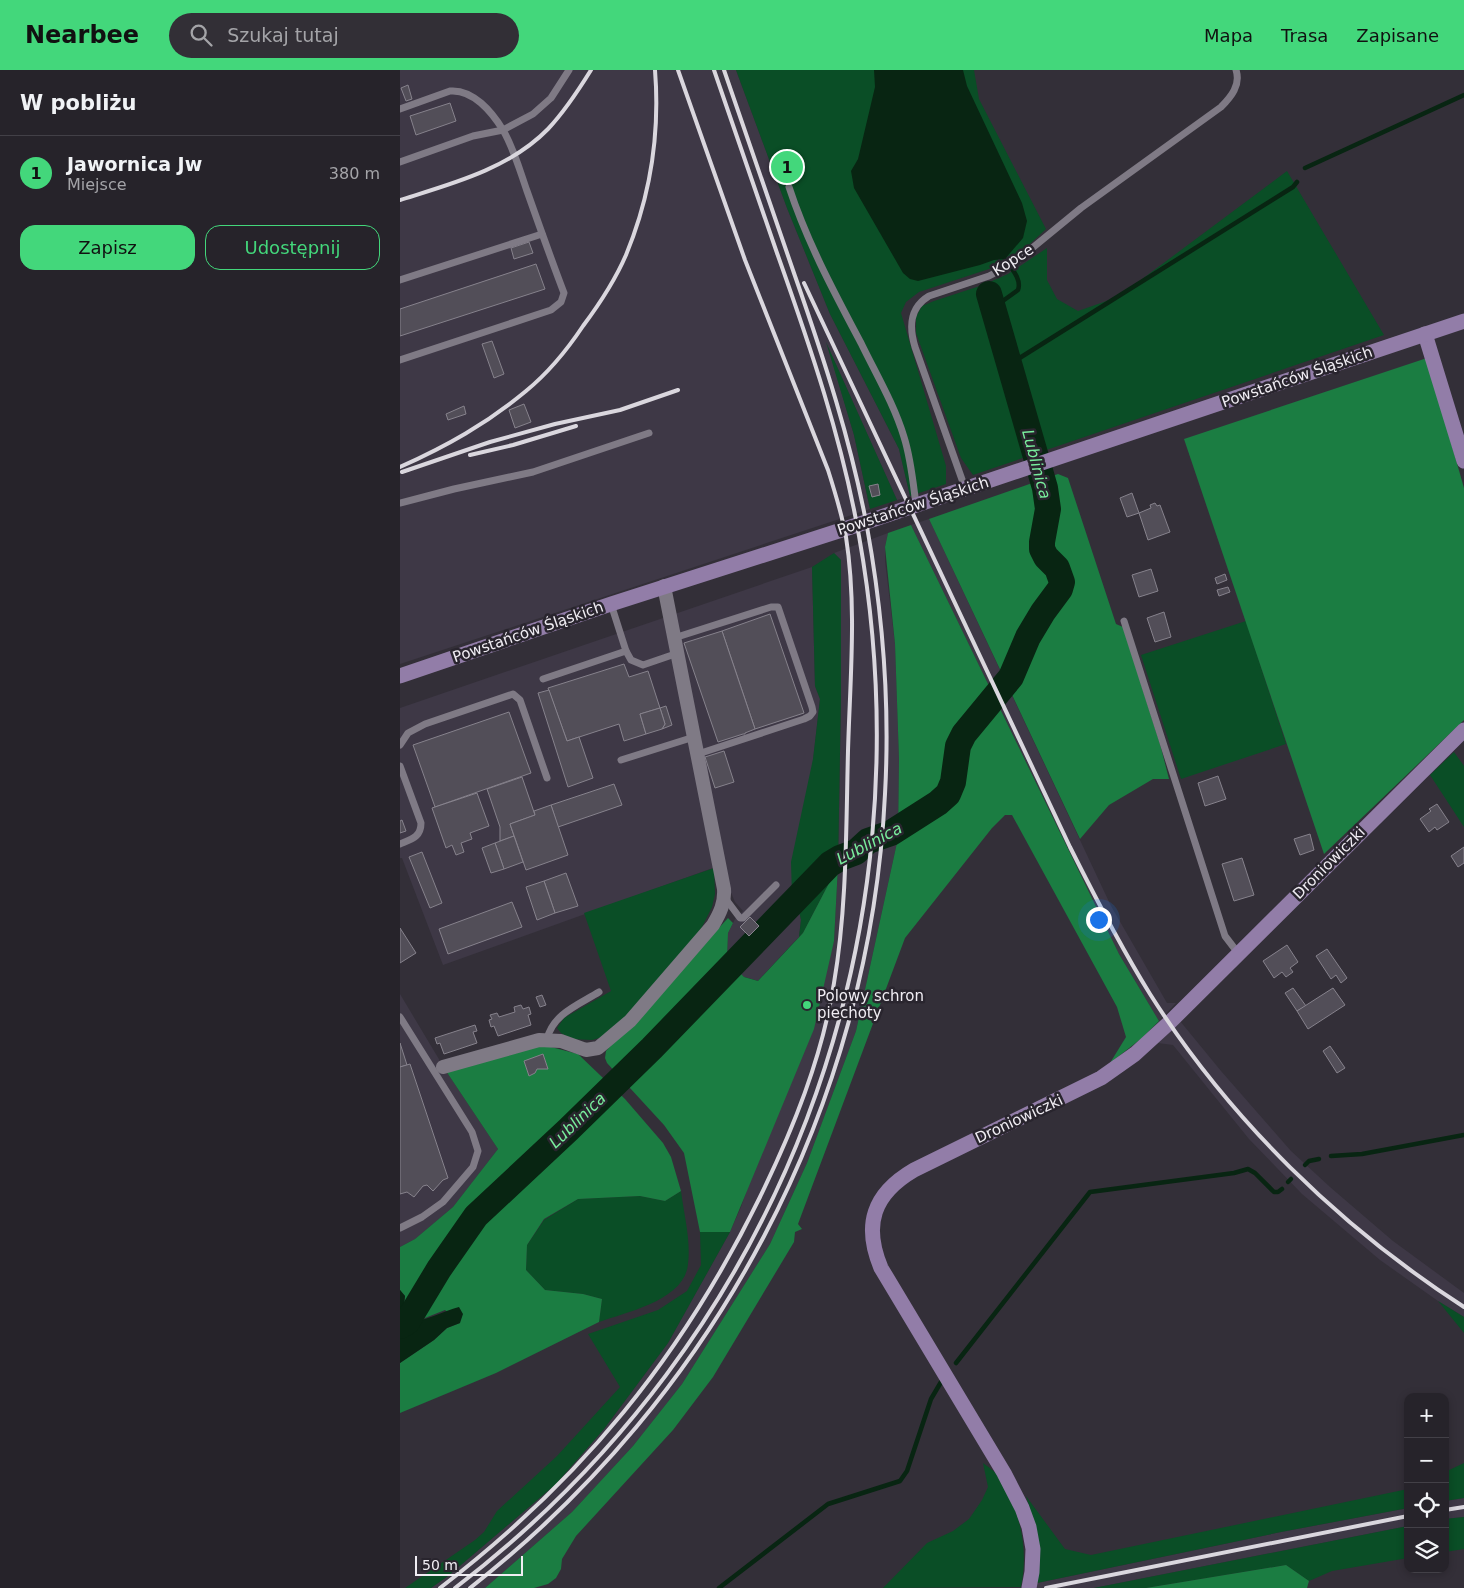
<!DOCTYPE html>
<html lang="pl">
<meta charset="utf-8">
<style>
:root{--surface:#26232a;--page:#322f36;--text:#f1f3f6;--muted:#a4a4a8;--line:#424047;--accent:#43d77b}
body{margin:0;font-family:"DejaVu Sans",sans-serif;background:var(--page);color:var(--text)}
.controls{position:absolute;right:15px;bottom:15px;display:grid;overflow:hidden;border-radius:10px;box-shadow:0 2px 8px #0003}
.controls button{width:45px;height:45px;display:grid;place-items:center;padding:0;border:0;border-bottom:1px solid var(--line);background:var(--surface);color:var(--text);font:25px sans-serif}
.scale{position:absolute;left:15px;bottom:12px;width:108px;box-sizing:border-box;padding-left:5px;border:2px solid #f0edf3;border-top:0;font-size:14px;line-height:18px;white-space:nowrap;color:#f0edf3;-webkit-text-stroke:4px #29252e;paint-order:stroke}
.you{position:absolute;left:698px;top:849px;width:18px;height:18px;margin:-12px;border:4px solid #fff;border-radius:50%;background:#1a73e8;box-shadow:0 0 0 8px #1a73e833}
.badge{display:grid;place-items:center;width:32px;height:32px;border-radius:50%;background:var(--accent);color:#111;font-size:16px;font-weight:700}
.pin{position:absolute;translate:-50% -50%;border:2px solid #fff;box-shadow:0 1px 5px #0006}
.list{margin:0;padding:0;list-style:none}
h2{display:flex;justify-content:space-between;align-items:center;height:65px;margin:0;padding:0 20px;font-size:21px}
h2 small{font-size:16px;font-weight:400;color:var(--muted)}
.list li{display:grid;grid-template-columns:32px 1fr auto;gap:15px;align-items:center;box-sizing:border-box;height:75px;padding:0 20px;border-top:1px solid var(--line)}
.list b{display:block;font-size:19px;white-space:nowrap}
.list p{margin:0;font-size:16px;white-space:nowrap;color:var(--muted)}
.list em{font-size:16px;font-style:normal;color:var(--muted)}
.actions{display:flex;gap:10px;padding:15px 20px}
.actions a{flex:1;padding:11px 0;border:1px solid var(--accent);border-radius:15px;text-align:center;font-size:18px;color:var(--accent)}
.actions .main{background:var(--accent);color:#111}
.icon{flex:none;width:28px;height:28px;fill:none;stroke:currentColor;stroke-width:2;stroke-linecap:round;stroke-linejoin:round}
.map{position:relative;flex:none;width:1064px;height:1518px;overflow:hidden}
header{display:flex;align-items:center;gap:30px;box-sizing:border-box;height:70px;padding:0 25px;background:var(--accent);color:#111}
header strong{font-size:24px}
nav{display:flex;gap:28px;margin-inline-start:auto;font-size:18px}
.search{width:350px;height:45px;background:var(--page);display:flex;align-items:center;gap:12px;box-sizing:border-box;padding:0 18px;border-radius:28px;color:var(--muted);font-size:19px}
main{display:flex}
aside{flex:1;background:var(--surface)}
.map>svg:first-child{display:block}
.built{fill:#3e3846}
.green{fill:#0a4e26}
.forest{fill:#1b7d42}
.water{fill:#082512}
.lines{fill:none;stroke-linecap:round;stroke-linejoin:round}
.stream{stroke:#082512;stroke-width:4.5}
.river{stroke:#082512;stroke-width:26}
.building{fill:#524e58;stroke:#86828c}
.lane{stroke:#7f7a85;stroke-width:7}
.street{stroke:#7f7a85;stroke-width:14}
.secondary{stroke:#927da8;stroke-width:15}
.rail{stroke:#dad7de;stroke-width:4}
.poi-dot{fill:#43d77b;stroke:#29252e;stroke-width:2}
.labels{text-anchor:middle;stroke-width:5;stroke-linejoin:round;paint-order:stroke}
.street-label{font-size:15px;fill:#f0edf3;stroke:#29252e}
.poi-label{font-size:15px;fill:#f0edf3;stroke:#29252e;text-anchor:start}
.water-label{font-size:16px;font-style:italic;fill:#79ee9d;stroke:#29252e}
</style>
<header>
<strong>Nearbee</strong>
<div class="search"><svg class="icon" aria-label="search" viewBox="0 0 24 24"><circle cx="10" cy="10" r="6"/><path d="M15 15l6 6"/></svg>Szukaj tutaj</div>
<nav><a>Mapa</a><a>Trasa</a><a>Zapisane</a></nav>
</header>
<main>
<aside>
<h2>W pobliżu<small></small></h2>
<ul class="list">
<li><span class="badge">1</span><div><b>Jawornica Jw</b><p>Miejsce</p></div><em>380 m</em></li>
</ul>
<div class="actions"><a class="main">Zapisz</a><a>Udostępnij</a></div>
</aside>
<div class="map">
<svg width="1064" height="1518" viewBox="0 0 1064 1518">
<rect width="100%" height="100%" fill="#332f38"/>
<g class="built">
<path d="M0,0h336l51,138 43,106 69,135 11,47 -13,4 -69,-153 26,88 16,74 -470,155z"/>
<path d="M529,449l182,387 56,97h9l-17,18 -40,-67 -208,-429z"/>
<path d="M488,463l-3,14v14l10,83 4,115 -1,79 -42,193 -49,132 -37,81 -88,140 -49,62 -61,66 -87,76h-54l17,-12 108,-92 48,-55 64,-86 62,-111 11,-25 93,-266 4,-75 3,-170v-136l-7,-7z"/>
<path d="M412,497l3,119 5,13 -23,202 4,19 -2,17 -41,44 -14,-4 -17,-18 1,-26 7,-14 8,-8 -8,-9 -5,-12 -6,-26 -281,101 -41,-107h-2v-150z"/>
<path d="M0,924l46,77 52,78 -45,58 -38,32 -15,8z"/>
<path d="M780,951l41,50 70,80 39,36 63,54 71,52v24l-26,-16 -58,-41 -78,-66 -53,-55 -76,-94 -15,-2z"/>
<path d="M1064,1428v19l-19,2v-18z"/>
<path d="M1008,1438v18l-314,62h-58l1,-5 244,-51z"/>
</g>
<g class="green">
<path d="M336,0h238l5,29 67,130 -28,26 -20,11 -79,26 -13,10 -5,11 45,153v18l-36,12 -11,-47 -69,-135 -43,-106z"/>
<path d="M887,101l97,164 -411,140 -12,-17 -45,-125v-16l6,-11 12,-5 49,-16 25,-11 39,-26v32l10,19 21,12 40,-14z"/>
<path d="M426,272l71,158 -27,9 -16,-74z"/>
<path d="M434,483l7,7v136l-3,170 -35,67 -7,7 -10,96 -42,-59 14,4 41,-44 2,-17 -4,-19 -5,-5 -1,-34 22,-103 7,-60 -5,-13 -3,-119z"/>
<path d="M846,551l40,123 -105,35 -40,-124z"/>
<path d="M1054,682l10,14v61l-34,-52z"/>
<path d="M314,798l1,26 -3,13 -13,26 -76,89 -20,15 -11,3 -21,-1 -10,-6 -4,-5 7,-10 47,-27 -27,-78z"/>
<path d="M281,1121c3,24 10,49 7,73 -3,36 -61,48 -89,58l3,-23 -19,-5 -38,-4 -19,-20 1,-25 17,-25 34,-21 62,-3 25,5z"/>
<path d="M300,1162h30l-62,111 -64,86 -48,55 -108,92 -17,12h-26l70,-48 9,-8 13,-21 60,-55 63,-69 -32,-53 70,-24 29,-19 14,-26z"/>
<path d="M1038,1231l26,16v16z"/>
<path d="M583,1393c5,4 12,8 15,13 22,32 31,73 23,111l-138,1 44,-45 26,-12 16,-12 13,-19 6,-13z"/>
<path d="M1064,1393v35l-19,3v-29z"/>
<path d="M1008,1419v19l-127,24 -244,51 -1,-55 -10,-32 39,53 26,6z"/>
<path d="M1064,1447v32l-19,3v-33z"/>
<path d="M1008,1456v32l-76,13 -23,10 -23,-16 -140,23h-52z"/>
</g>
<g class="forest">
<path d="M1027,288l37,130v232l-140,134 -140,-415z"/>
<path d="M658,404l10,4 46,140 2,6 7,3 37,117 9,35h-16l-44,26 -29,34 -151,-320z"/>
<path d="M511,455l208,429 40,67 -17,17 -32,25 16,-26 -9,-30 -105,-192h-7l-13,13 -87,110 -107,286 4,5 -7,3 -1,10 -81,135 -40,53 -97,106 -14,23 -1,10 -5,9 -8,6 -14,4h-49l87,-76 61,-66 49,-62 88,-140 37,-81 23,-62 26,-70 42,-193 1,-79 -4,-115 -10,-97 3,-14z"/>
<path d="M438,796l-4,75 -20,88 -84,203h-30l-16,-79 -20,-28 -57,-62 -2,-5 1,-7 122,-133 5,5 -5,10 -1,26 17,18 14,4 45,-48z"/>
<path d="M131,977h20l27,7 47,45 38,44 8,14 10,34 -16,10 -25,-5 -62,3 -34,20 -17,26 -1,25 19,20 38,4 19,5 -3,23 -103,51 -96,40v-50l34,-23 13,-12 13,-5 -15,-13 -30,12h-8l-4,-8 2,-18 -5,-6v-43l15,-8 38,-32 45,-58 -52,-78z"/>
<path d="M886,1495l23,16 -2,7h-161z"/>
</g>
<g class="water">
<path d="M474,0h89l4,16 55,117 5,18 -4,17 -18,21 -11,1 -14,5 -62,16 -8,-2 -7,-6 -49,-85 -3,-17 7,-12 17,-72z"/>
<path d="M0,1220l5,6 -2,18 4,8c15,1 36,-11 52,-15l4,7 -3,9 -13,5 -13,12 -34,23z"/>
</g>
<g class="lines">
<g class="stream">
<path d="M905,98l159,-73"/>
<path d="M593,238l25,-18c4,-11 -7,-22 -13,-31"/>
<path d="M610,294l283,-177 4,-5"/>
<path d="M931,1086l31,-2 102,-19"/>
<path d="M905,1095l4,-4 10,-2"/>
<path d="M888,1112l3,-3"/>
<path d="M556,1293l134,-171 144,-19 14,-4 7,4 19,19h4l4,-3"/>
<path d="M319,1518l109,-84 72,-23 7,-10 24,-72 10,-17"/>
</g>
<path class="river" d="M0,1256l7,-4 32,-53 37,-53 92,-86 84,-82 178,-184 10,-6 16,-6 12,-11 23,-8 47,-30 10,-9 5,-12 5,-36 6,-12 47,-57 17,-40 15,-25 17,-23 2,-7 -5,-14 -11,-11 -4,-8v-7l6,-33 -3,-21 -56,-194"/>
</g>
<g class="building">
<path d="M8,15l4,14 -6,2 -5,-13z"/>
<path d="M50,33l6,18 -40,14 -6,-19z"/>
<path d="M391,89l4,11 -12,5 -4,-12z"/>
<path d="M129,172l4,11 -19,6 -3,-11z"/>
<path d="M136,194l9,25 -145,47v-27z"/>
<path d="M92,271l12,33 -10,4 -12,-34z"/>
<path d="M124,334l7,18 -16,6 -6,-18z"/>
<path d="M64,336l2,8 -18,6 -2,-6z"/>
<path d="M478,414l2,11 -8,2 -3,-11z"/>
<path d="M732,423l7,20 -12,4 -7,-19z"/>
<path d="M755,433l2,3 3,-1 10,27 -22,8 -9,-27 12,-5 -1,-3z"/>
<path d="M751,499l7,22 -19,6 -7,-22z"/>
<path d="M825,504l2,6 -10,4 -2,-6z"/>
<path d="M828,517l2,5 -11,4 -2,-6z"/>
<path d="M764,542l7,25 -16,5 -8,-24z"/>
<path d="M370,544l34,99 -49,16 -33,-98z"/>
<path d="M322,561l33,98 -10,4v1h-2l-25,8 -34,-99z"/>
<path d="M224,594l5,13 19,-6 12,37 -20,6 6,20 -22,7 -5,-17 -52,17 -19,-53z"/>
<path d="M149,620l18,51 12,-4 14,41 -25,9 -30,-94z"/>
<path d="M266,636l6,19 -10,4 3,-5 -5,-16z"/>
<path d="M260,638l5,16 -3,5 -16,5 -6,-20z"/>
<path d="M109,642l22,61 -96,34 -22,-62z"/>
<path d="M324,681l10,31 -19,6 -10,-31z"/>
<path d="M818,706l8,23 -21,7 -7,-23z"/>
<path d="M122,707l13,38 -25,9 4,12 -14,5v-14l-13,-38z"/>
<path d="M214,714l8,21 -64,22 -7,-22z"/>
<path d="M77,723l12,33 -19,7 2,6 -11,4 3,9 -8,3 -4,-10 -6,3 -14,-40z"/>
<path d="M1037,734l12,18 -12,8 -2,-3 -6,5 -9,-13 11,-8 -2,-2z"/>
<path d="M151,735l17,50 -42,15 -16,-46 25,-9 -1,-4z"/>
<path d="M2,750l4,11 -6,2v-12z"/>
<path d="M910,764l4,16 -14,5 -6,-16z"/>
<path d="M114,766l9,26 -19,7 -9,-26z"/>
<path d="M95,773l9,26 -13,4 -9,-25z"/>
<path d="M1064,777v16l-6,4 -7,-11z"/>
<path d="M22,782l20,51 -12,5 -21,-51z"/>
<path d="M842,788l12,37 -20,6 -12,-37z"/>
<path d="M166,803l12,33 -23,7 -11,-32z"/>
<path d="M144,811l11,32 -18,7 -11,-33z"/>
<path d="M112,832l10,25 -74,27 -9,-25z"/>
<path d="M350,847l9,9 -10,10 -9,-9z"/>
<path d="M0,858l16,25 -16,10z"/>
<path d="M887,875l11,17 -8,6 3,4 -7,5 -4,-5 -8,6 -11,-17z"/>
<path d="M927,879l20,29 -6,5 -5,-8 -5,4 -15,-23z"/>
<path d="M893,918l13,18 -9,5 -12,-18z"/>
<path d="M933,918l12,17 -37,24 -11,-18z"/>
<path d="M142,925l4,10 -6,2 -4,-10z"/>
<path d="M121,935l2,4 6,-2 2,7 -3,1 3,10 -33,11 -4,-10 -3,1 -2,-7 3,-1 -2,-4 7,-2 2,4 16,-5 -1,-5z"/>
<path d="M75,955l2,6 -4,1 4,11 -33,11 -4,-11 -3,1 -2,-6z"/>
<path d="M0,973l7,22 -7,2z"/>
<path d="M930,976l15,22 -8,5 -14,-22z"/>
<path d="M143,984l5,15h-11l-2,4 -6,3 -5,-15z"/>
<path d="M10,994l38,114 -5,2 -10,11 -6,-6 -4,1 -9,11 -7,-5 -7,2v-127z"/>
</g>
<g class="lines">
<g class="lane">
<path d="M0,39l50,-18c23,-2 42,21 53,39 11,19 17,41 24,61 12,34 24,68 37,102l-3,9 -10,8 -151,50"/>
<path d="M0,92l73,-26 30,-6 30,-16 18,-16 18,-28"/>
<path d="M389,117c18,55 45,105 72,156 15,31 33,61 43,94 7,22 9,45 12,68"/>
<path d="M0,210l142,-46"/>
<path d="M565,418l-50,-141c-6,-20 -6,-39 14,-51l60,-20 25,-13 67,-55 140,-101c10,-10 20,-22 15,-37"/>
<path d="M0,433l54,-14 79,-17 116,-39"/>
<path d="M724,551l101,315 13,17"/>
<path d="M274,568l97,-31h7l34,100 1,5 -3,4 -6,3 -106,35"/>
<path d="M226,581l5,9 12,5 35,-12"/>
<path d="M143,609l83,-28 -15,-47"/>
<path d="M0,675l8,-12 17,-9 88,-30 7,6 27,78"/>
<path d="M221,690l73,-23"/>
<path d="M0,696l21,57c0,14 -9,16 -21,21"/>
<path d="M325,828l15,20h3l33,-33"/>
<path d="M0,947l72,115 6,19 -5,16 -30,35 -21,15 -22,11"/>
<path d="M147,969c6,-25 31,-34 52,-47"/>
</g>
<path class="street" d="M43,997l96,-27 22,1 25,9 12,-2 32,-27 83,-96c7,-12 12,-22 11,-36l-60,-303"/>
<g class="secondary">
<path d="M1025,264l39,127"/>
<path d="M0,606l211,-72 246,-79 607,-204"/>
<path d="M629,1518l3,-16 1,-23 -4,-22 -7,-19 -18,-35 -123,-205c-18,-43 -8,-74 33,-98l187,-92 34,-24 35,-32 294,-292"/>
</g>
<g class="rail">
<path d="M0,130c51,-16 109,-31 148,-71 17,-18 30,-38 43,-59"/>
<path d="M404,213l266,564c25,50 50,99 80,147 79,125 190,233 314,313"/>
<path d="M70,385l43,-10 63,-19"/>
<path d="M0,397c47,-21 86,-43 126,-76 22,-18 41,-41 57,-65 15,-20 33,-48 43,-71 24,-58 34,-122 29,-185"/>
<path d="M2,402l88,-30 65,-18 65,-14 58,-20"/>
<path d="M1045,1440l19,-3"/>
<path d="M40,1518c142,-109 241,-230 320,-391 33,-68 62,-139 74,-214 13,-76 12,-155 14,-232 2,-71 9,-144 -2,-214 -4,-23 -11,-45 -18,-67l-83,-210 -67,-190"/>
<path d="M55,1518c327,-250 476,-649 404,-1052 -17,-97 -49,-190 -82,-283 -21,-61 -42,-122 -63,-183"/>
<path d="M70,1518c246,-192 400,-482 415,-794 5,-90 -2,-179 -18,-267 -16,-86 -43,-168 -72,-251 -23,-68 -47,-137 -71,-206"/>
<path d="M646,1518l362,-72"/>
</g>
</g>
<circle class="poi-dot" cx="407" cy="935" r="5"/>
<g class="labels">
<g class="street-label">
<text transform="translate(613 190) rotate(-33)" y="5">Kopce</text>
<text transform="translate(897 307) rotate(-19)" y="5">Powstańców Śląskich</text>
<text transform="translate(513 436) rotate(-18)" y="5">Powstańców Śląskich</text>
<text transform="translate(128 562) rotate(-19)" y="5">Powstańców Śląskich</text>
<text transform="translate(929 793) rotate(-45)" y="5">Droniowiczki</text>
<text transform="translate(619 1049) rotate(-25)" y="5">Droniowiczki</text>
</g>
<g class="poi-label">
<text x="417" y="931">Polowy schron<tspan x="417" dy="17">piechoty</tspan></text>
</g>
<g class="water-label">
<text transform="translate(637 394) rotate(75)" y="6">Lublinica</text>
<text transform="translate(469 773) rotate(-28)" y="6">Lublinica</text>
<text transform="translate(177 1050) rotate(-44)" y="6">Lublinica</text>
</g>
</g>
</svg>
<div class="controls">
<button>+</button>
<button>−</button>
<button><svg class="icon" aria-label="locate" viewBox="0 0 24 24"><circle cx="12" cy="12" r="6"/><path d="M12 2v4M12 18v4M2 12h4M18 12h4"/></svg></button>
<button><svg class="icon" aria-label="layers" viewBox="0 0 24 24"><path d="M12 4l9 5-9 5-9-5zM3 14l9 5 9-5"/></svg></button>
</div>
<div class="scale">50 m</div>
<div class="you"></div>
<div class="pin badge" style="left:387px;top:97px">1</div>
</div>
</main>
